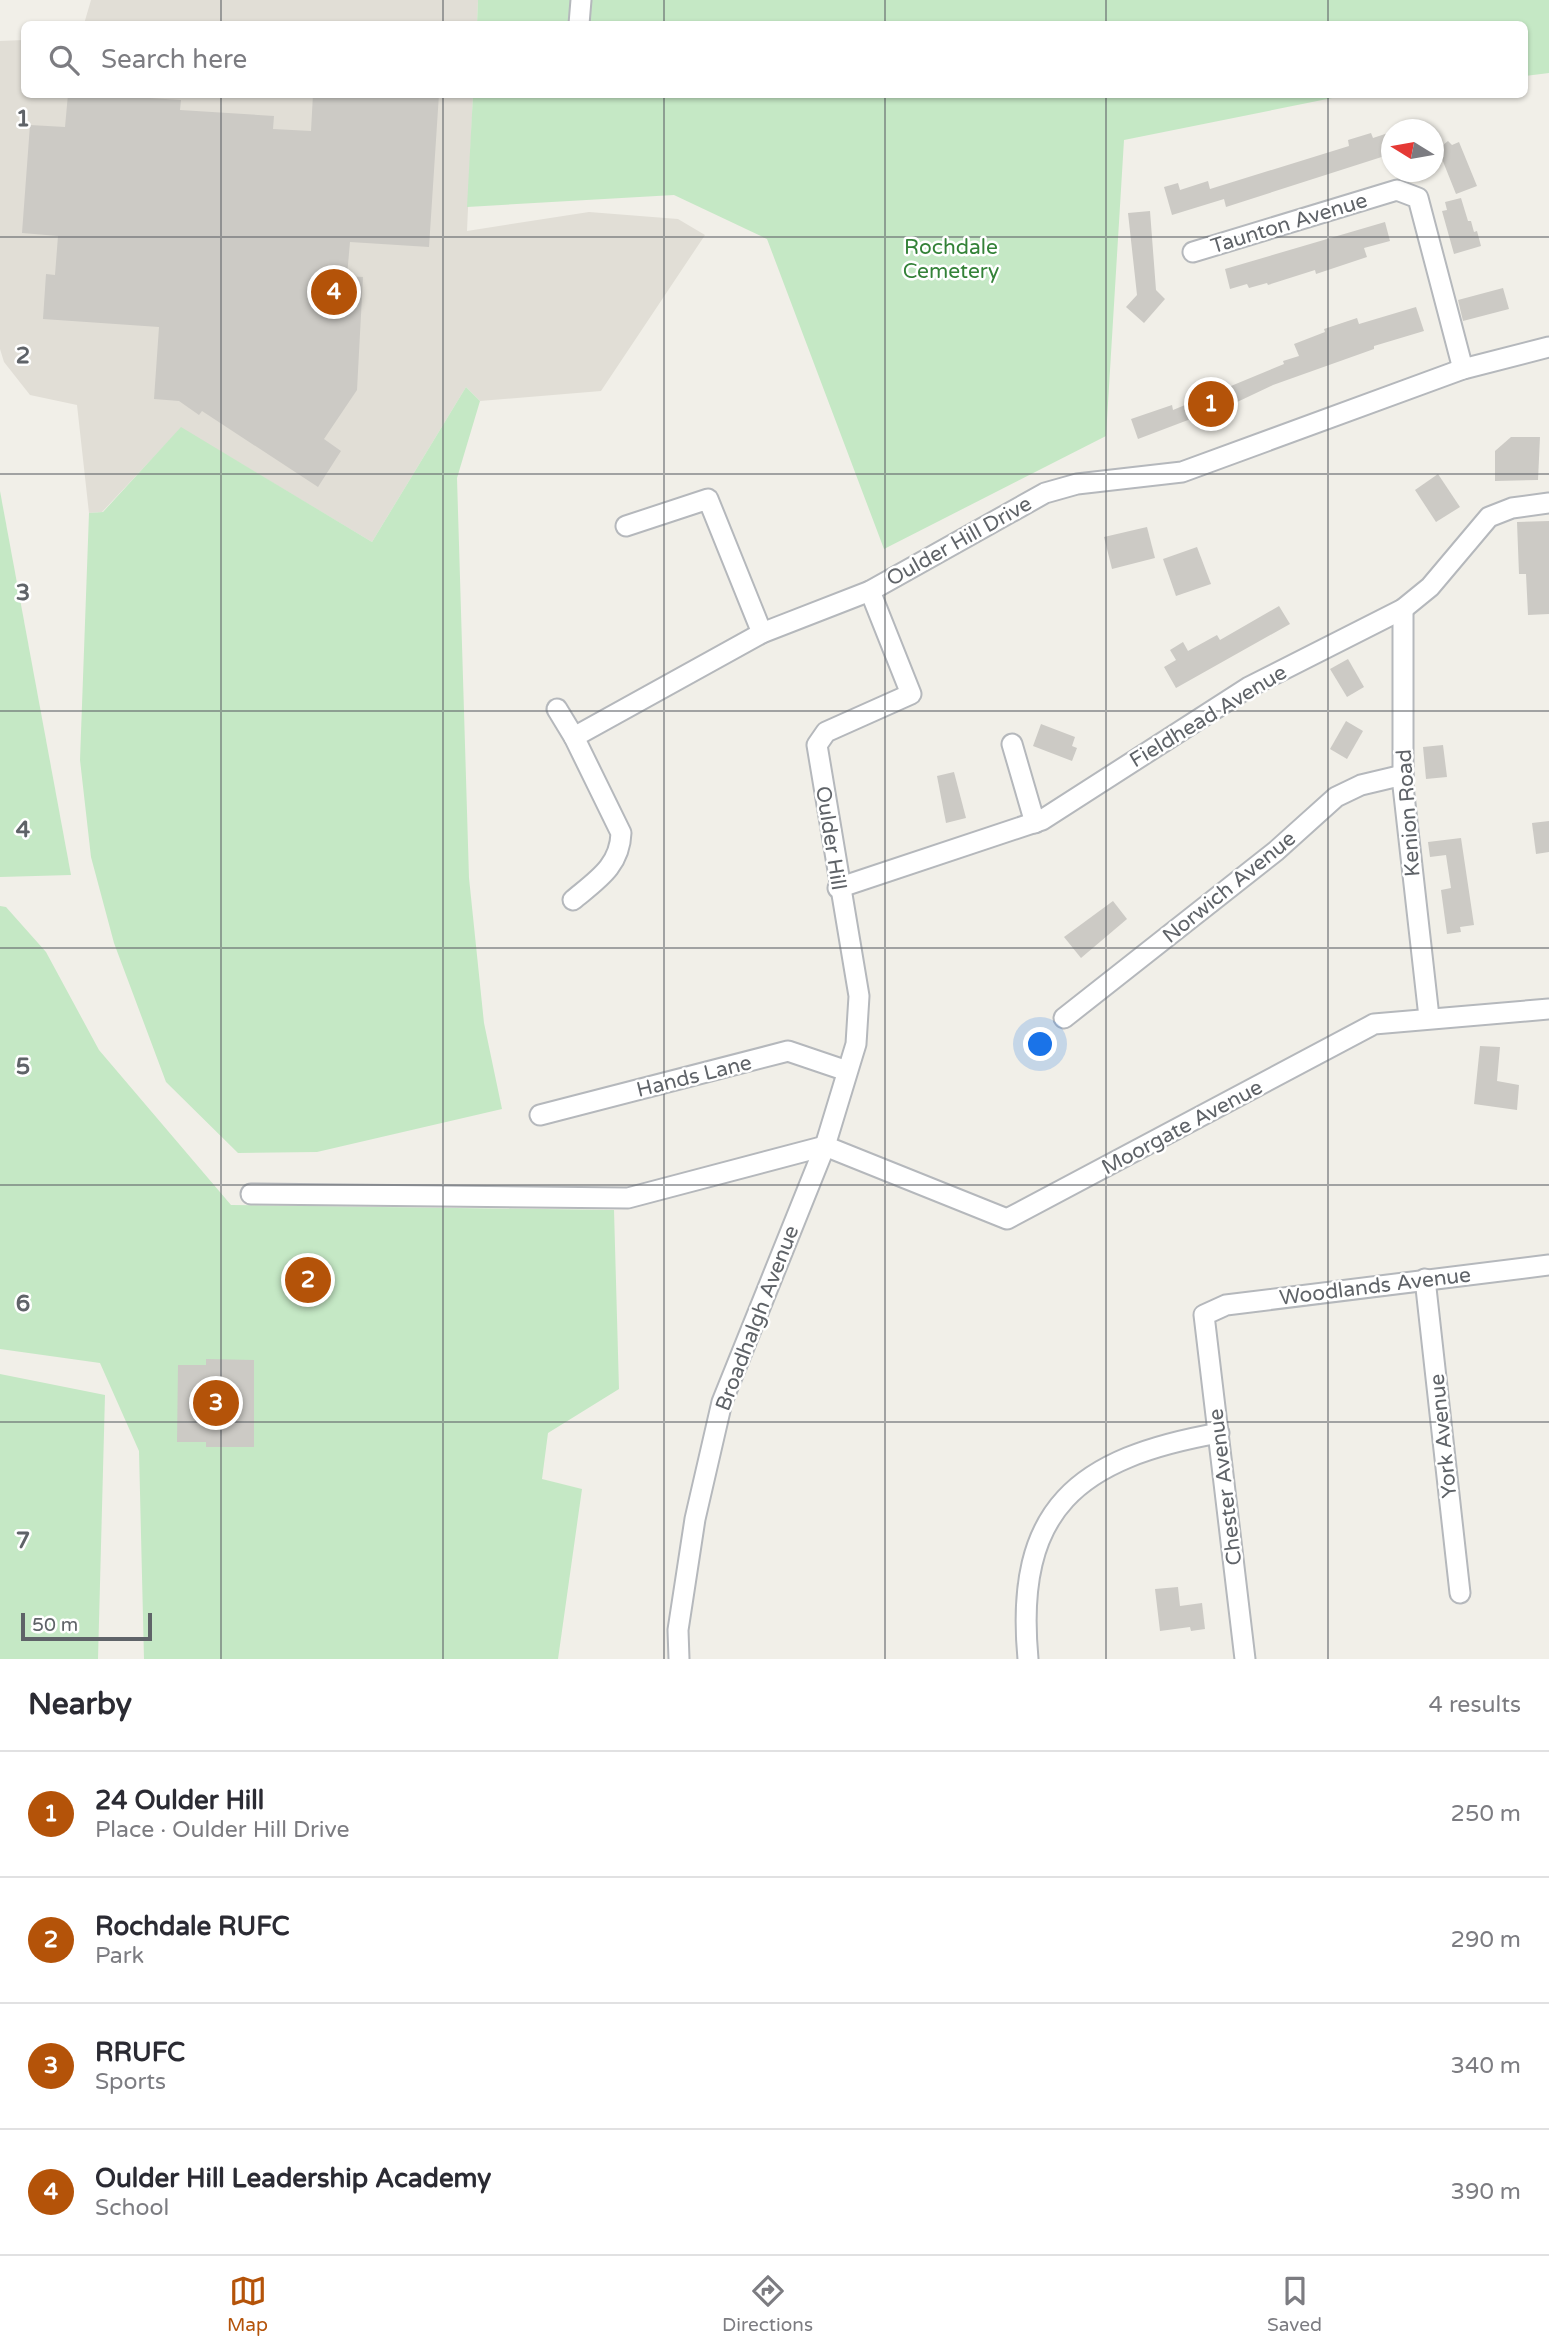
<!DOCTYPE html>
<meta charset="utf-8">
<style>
:root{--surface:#fff;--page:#f2f2f3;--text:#2b2b33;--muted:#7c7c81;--line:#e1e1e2;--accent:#b45309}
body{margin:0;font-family:"Varela Round",sans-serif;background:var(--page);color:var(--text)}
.compass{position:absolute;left:1381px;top:119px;width:63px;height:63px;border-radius:50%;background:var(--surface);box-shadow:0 2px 5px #0004;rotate:281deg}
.scale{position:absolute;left:21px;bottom:18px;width:131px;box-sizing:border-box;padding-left:7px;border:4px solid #5f6368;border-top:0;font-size:19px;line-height:24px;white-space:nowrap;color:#5f6368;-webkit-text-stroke:5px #fff;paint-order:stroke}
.you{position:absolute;left:1041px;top:1045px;width:24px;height:24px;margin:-18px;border:5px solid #fff;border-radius:50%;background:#1a73e8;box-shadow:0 0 0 10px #1a73e833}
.badge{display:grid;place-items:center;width:46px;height:46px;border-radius:50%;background:var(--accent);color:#fff;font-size:23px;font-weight:700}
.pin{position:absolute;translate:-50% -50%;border:4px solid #fff;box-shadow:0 2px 7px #0006}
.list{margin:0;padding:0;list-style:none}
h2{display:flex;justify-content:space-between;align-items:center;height:91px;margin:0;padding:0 28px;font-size:30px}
h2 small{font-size:23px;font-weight:400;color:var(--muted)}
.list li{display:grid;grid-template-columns:46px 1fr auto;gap:21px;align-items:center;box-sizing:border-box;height:126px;padding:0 28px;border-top:2px solid var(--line)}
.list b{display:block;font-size:26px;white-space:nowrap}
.list p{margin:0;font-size:23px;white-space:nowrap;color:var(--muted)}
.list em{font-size:23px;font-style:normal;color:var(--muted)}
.icon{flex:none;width:38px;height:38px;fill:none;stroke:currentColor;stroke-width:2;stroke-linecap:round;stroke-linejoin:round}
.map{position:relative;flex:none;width:1549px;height:1659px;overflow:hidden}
.search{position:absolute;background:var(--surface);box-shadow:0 2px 5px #0004;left:21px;right:21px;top:21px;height:77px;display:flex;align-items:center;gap:18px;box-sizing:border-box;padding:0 24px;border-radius:10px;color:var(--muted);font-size:26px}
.sheet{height:595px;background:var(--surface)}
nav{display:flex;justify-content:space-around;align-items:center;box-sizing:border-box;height:98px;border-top:2px solid var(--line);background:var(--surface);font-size:19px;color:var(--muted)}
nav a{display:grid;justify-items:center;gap:4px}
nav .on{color:var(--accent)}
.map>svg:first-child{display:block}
.education{fill:#e1ded6}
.green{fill:#c5e8c5}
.building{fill:#cccac5}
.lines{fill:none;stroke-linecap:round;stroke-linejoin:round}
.street-casing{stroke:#b5b8bc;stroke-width:23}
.street{stroke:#fff;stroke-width:19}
.grid{fill:none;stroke:#5f6368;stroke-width:2;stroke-opacity:0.55}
.labels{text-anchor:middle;stroke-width:5;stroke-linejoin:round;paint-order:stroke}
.street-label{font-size:21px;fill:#5f6368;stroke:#fff}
.park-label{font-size:21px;fill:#348238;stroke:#fff}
.grid-label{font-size:23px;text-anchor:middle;font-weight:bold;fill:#5f6368;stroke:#fff;stroke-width:5;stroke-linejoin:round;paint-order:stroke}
</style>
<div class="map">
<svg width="1549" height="1659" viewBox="0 0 1549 1659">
<rect width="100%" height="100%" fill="#f1efe8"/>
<g class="education">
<path d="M91,0h387l-1,24h-393z"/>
<path d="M24,40v54l449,1 -6,136 122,-19 89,7 27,16 -104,156 -121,10 -14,-14 -94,155 -191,-114 -79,84 -13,1 -12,-108 -47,-10 -26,-33 -4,-13v-308z"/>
</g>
<g class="green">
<path d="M478,0h1071v73l-24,3 -1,-52h-1047z"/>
<path d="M473,95v-1l874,1 -223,45 -18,296 -222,113 -117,-310 -93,-44 -207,12z"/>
<path d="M466,387l14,14 -23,77 12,400 15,145 18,86 -185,43 -79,1 -72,-71 -52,-139 -23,-86 -11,-97 9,-247 14,-1 78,-85 191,115z"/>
<path d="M0,491l71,384 -71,2z"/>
<path d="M0,906l6,1 40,45 53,98 132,155 383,5 5,179 -71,44 -6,46 40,10 -24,170h-414l-5,-208 -39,-88 -100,-14z"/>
<path d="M0,1374l105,21 -7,264h-98z"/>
</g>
<g class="building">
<path d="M68,94h82l-1,4 32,2 -1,10 94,6 -1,13 38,2 2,-37h126l-10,153 -79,-5 -3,34 16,1 -6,113 -33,49 17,12 -23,36 -116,-76 -3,4 -20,-14 -25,-2 5,-72 -116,-8 3,-45 9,1 3,-39 -36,-3 8,-108 35,2z"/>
<path d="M1391,132v22l-165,53 -2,-8 -52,16 -8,-28 14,-4 2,7 28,-9 2,8 139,-43 -1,-6 23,-7 2,5z"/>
<path d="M1448,141l4,4 7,-3 18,44 -21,8 -18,-45z"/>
<path d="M1461,198l7,23h3l3,11 3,-1 4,15 -27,8 -12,-43 5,-1 -2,-8z"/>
<path d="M1150,211l6,79 9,9 -21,24 -18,-16 11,-12 -9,-82z"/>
<path d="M1385,222l5,19 -26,7 3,9 -51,17 -1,-4 -47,15 -1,-2 -18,5 -2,-4 -17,5 -5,-20z"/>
<path d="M1503,288l6,21 -46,12 -5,-21z"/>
<path d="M1416,307l8,24 -50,15v3l-101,36 -76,36 -1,-4 -58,22 -7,-20 41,-14 1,5 111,-46 -1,-3 16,-5 -5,-12 31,-12 -1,-3 33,-11 2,6z"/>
<path d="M1511,437h29l-2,43 -43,1v-30z"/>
<path d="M1438,474l22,33 -24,15 -21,-32z"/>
<path d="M1549,521v93l-21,1 -2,-41h-7l-2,-52z"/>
<path d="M1147,527l8,31 -43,11 -8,-32z"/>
<path d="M1197,547l14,37 -35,12 -13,-37z"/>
<path d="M1279,606l11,18 -114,64 -12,-21 12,-7 -6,-10 13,-8 5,9 29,-16 3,5z"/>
<path d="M1348,659l16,28 -17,10 -17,-28z"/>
<path d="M1346,721l17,10 -16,28 -17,-10z"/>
<path d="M1041,724l34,13 -3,9 5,2 -5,13 -39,-15z"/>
<path d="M1443,745l4,32 -21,2 -3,-32z"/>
<path d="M954,772l12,46 -20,5 -9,-47z"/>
<path d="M1549,821v31l-13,2 -4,-31z"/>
<path d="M1461,838l13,87 -14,2 1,5 -14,2 -6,-44 10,-2 -5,-33 -16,2 -2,-15z"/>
<path d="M1113,901l14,18 -46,39 -17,-21z"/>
<path d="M1480,1046l20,1 -3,34 22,4 -2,25 -43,-6z"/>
<path d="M206,1359l48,1v87h-48v-5h-29l1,-77h28z"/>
<path d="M1178,1587l2,19 22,-3 3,26 -14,2 -1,-4 -30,4 -5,-42z"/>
</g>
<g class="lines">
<g class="street-casing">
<g id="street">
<path d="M579,24l2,-24"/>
<path d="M1193,252l204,-62 21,8 45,171"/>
<path d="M626,526l82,-27 54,134"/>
<path d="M1403,609v177l26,231"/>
<path d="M557,709l17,28"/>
<path d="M1012,744l23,79"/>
<path d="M838,888l204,-68 207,-133 154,-78 27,-22 59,-70 23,-9 37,-5"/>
<path d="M573,900c24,-20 47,-34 48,-67l-47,-96 188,-104 108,-42 175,-98 32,-9 105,-12 281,-103 86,-22"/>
<path d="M1064,1018l212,-167 60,-54 25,-12 42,-10"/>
<path d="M540,1115l248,-64 59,20"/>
<path d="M825,1146l182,73 367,-195 175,-15"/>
<path d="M251,1194l377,4 197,-52"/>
<path d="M1425,1279l35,314"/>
<path d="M679,1659l-1,-29 17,-111 27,-117 103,-256 31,-102 3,-48 -42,-251 9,-13 85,-38 -41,-103"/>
<path d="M1028,1659c-14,-151 50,-201 191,-226"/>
<path d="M1245,1659l-41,-344 22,-10 323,-40"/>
</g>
</g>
<use href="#street" class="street"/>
</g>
<path class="grid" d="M221,0v24M443,0v24M664,0v24M885,0v24M1106,0v24M1328,0v24M221,94v1565M443,94v1565M664,94v1565M885,94v1565M1106,94v1565M1328,94v1565M0,237h1549M0,474h1549M0,711h1549M0,948h1549M0,1185h1549M0,1422h1549"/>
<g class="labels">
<g class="street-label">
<text transform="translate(1289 223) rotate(-17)" y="7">Taunton Avenue</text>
<text transform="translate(959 541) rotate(-29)" y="7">Oulder Hill Drive</text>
<text transform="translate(1208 716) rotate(-31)" y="7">Fieldhead Avenue</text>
<text transform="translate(1408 813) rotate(-94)" y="7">Kenion Road</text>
<text transform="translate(831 838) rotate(81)" y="7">Oulder Hill</text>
<text transform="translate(1229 887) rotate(-39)" y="7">Norwich Avenue</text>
<text transform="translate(694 1076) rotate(-14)" y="7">Hands Lane</text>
<text transform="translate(1182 1127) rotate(-28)" y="7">Moorgate Avenue</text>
<text transform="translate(1375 1286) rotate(-7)" y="7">Woodlands Avenue</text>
<text transform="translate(757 1318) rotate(-69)" y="7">Broadhalgh Avenue</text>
<text transform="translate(1443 1436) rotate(-96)" y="7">York Avenue</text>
<text transform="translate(1225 1487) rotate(-97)" y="7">Chester Avenue</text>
</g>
<g class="park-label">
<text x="951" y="254">Rochdale<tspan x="951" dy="24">Cemetery</tspan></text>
</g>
</g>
<g class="grid-label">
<text x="23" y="126">1</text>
<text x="23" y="363">2</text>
<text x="23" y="600">3</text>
<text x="23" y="837">4</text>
<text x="23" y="1074">5</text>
<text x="23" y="1311">6</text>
<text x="23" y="1548">7</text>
</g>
</svg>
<svg class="compass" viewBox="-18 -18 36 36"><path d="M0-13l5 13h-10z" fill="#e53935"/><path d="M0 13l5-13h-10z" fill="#7c7c81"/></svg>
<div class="scale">50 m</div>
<div class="you"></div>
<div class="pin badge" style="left:1211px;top:404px">1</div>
<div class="pin badge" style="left:308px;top:1280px">2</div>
<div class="pin badge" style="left:216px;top:1403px">3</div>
<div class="pin badge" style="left:334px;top:292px">4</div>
<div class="search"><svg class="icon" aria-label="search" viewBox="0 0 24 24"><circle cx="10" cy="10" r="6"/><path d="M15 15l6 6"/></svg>Search here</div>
</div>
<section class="sheet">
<h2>Nearby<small>4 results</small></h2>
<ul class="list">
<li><span class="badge">1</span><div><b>24 Oulder Hill</b><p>Place · Oulder Hill Drive</p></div><em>250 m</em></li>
<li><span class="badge">2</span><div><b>Rochdale RUFC</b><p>Park</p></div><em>290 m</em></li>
<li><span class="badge">3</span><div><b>RRUFC</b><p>Sports</p></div><em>340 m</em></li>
<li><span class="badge">4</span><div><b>Oulder Hill Leadership Academy</b><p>School</p></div><em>390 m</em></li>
</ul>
</section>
<nav>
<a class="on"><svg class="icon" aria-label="map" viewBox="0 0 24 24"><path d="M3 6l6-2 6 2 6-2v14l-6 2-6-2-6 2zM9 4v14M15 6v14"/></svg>Map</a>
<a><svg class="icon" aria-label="directions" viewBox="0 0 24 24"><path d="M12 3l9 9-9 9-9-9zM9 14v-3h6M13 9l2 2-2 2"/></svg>Directions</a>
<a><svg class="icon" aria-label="saved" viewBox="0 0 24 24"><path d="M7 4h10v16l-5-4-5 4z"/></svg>Saved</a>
</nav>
